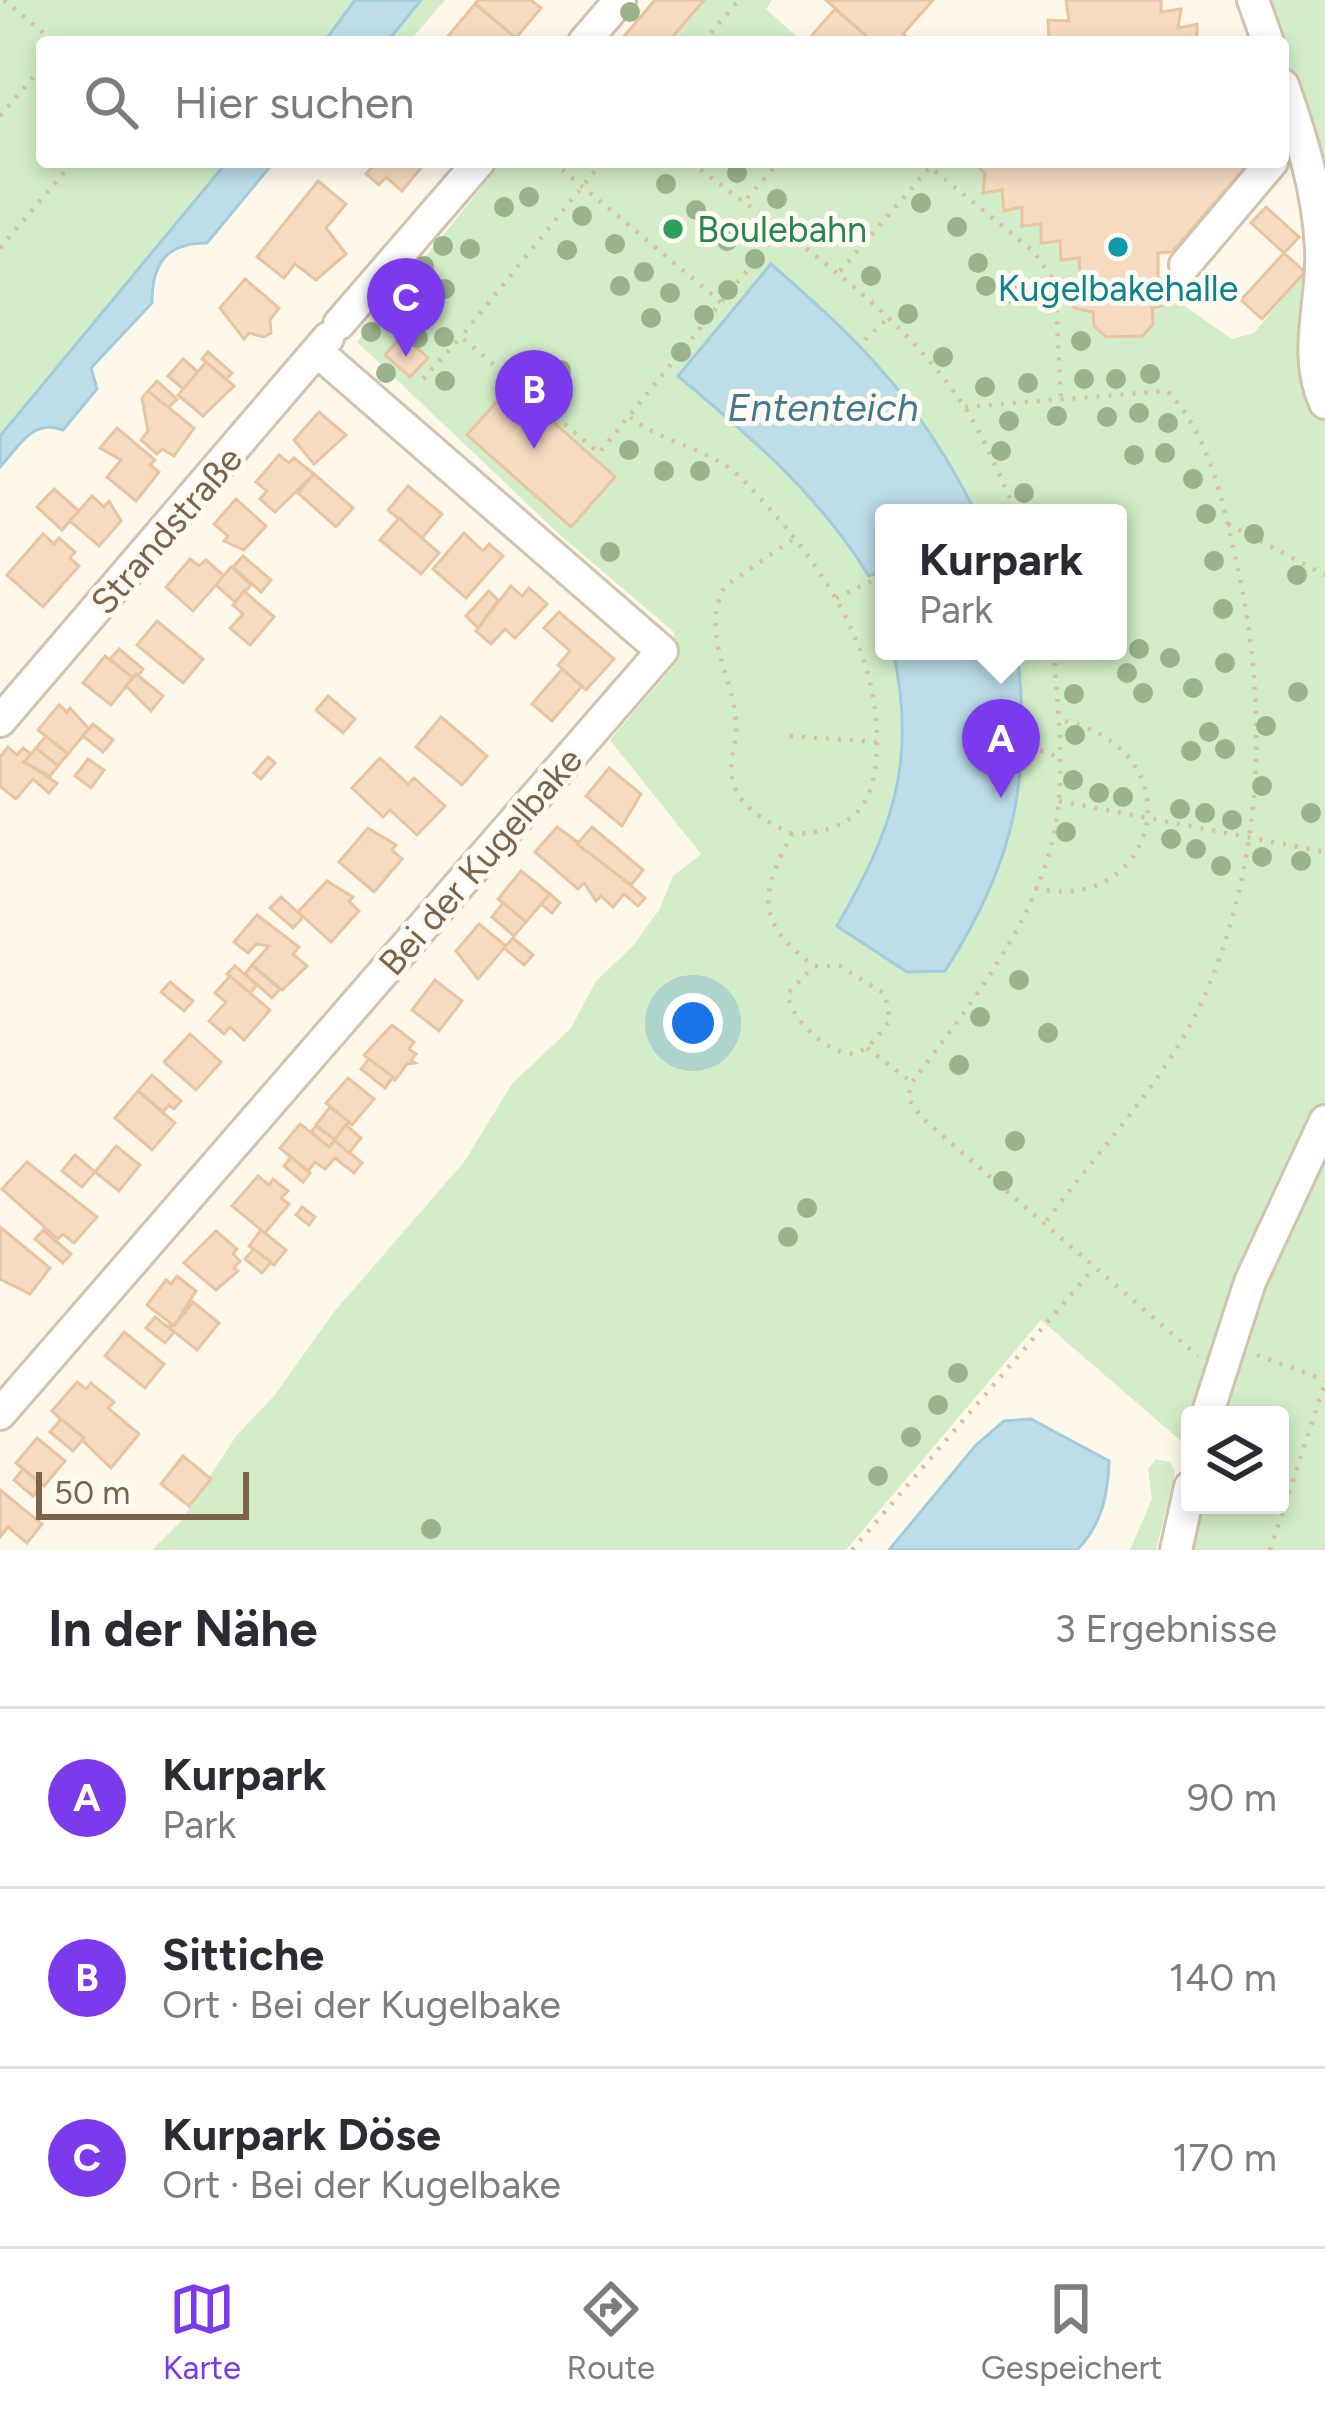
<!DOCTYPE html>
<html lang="de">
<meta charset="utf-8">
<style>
:root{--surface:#fff;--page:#f2f2f3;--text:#2b2b33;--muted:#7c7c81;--line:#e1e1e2;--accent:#7c3aed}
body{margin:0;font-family:Figtree,sans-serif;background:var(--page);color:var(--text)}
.controls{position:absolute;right:36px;bottom:36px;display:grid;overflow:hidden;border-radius:12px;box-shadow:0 6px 18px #0003}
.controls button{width:108px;height:108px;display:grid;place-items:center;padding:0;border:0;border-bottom:3px solid var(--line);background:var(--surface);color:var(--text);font:60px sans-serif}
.scale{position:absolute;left:36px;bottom:30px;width:213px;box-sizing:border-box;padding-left:12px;border:6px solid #7b624b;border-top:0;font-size:33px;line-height:42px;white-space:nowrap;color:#7b624b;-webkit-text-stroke:9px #fffbf2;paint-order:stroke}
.you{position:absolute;left:693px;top:1023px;width:42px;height:42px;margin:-30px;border:9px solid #fff;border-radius:50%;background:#1a73e8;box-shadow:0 0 0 18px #1a73e833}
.badge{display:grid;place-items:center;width:78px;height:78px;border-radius:50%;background:var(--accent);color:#fff;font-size:39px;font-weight:700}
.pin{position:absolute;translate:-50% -99px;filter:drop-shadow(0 3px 6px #0008)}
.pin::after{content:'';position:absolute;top:63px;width:42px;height:36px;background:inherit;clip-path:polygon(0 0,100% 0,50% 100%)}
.popup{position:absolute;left:875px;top:504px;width:252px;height:156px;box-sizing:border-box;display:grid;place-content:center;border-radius:12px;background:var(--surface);filter:drop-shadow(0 3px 9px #0005);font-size:39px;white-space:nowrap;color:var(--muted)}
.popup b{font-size:45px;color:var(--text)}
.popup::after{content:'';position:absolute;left:50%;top:100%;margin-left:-24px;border:24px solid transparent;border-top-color:var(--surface)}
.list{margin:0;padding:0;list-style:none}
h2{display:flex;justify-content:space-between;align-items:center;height:156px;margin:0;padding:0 48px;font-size:51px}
h2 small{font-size:39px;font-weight:400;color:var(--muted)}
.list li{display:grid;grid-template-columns:78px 1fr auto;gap:36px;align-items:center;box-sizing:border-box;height:180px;padding:0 48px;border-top:3px solid var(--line)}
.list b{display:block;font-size:45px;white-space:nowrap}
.list p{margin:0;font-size:39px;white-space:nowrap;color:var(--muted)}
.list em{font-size:39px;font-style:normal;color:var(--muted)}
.icon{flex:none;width:66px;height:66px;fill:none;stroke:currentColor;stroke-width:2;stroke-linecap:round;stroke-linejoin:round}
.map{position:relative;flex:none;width:1325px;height:1550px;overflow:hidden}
.search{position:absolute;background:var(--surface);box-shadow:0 6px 18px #0003;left:36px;right:36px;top:36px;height:132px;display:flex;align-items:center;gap:30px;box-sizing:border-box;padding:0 42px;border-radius:12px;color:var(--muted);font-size:45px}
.sheet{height:696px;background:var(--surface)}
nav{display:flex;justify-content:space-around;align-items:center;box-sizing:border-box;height:168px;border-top:3px solid var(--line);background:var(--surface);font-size:33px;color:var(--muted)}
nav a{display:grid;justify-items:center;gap:6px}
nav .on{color:var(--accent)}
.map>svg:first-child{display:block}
.green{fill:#d2edc7;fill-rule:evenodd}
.water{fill:#bddee9;stroke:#a2ccdc;stroke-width:3}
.building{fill:#f5dbc0;stroke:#e8c4a0;stroke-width:3}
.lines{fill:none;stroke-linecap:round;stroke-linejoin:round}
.minor-casing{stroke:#d2c2ae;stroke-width:36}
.path{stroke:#dbbfa2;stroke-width:4.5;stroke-dasharray:3 9;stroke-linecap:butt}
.minor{stroke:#fff;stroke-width:30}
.tree{fill:#9bb38c}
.leisure-dot{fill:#2e9e5b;stroke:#fffbf2;stroke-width:4.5}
.culture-dot{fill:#0f9aa8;stroke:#fffbf2;stroke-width:4.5}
.labels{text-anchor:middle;stroke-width:10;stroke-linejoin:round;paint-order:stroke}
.leisure-label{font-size:36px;fill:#27864d;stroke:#fffbf2;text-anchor:start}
.culture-label{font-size:36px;fill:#0d838f;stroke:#fffbf2}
.street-label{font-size:36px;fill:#7b624b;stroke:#fffbf2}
.water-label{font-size:39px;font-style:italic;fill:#437a90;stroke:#fffbf2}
</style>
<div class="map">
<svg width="1325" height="1550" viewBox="0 0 1325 1550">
<rect width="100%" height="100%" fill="#fef8ea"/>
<g class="green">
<path d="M0,0h355l-31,42h-282v120h185l-227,274z"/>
<path d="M421,0h24l-36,42h-22z"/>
<path d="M704,0h68l-6,9 37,33h-135z"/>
<path d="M1254,0h71v403l-4,-154 -38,-165v-42h-14z"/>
<path d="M502,162h471l29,28 3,20 17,-3 19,17v18l19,-1 2,18 17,-1 2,27 -7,22 19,5 1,14 12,11 37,-2 10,-11 -1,-16 9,-2 -1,-10 15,-4 8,13 49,34 22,-6 51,-61c-8,55 -7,102 20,151v681l-33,59 -96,252h-6l-2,32 -147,-127 -195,230h-694l29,-29 55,-85 38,-40 60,-84 130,-150 48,-78 59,-56 25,-47 36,-34 27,-37 14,-34 28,-22 -91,-114 66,-77 -2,-31 -112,-95 -205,-195zM884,513h234v138h-234z"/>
<path d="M1325,1142v408h-138l8,-45h85v-90h-64l9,-35z"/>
<path d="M1156,1459l14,3 5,10 -19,78h-26l22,-51 -4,-30z"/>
</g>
<g class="water">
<path d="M355,0h66l-34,42h-63z"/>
<path d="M227,162h47l-67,81c-41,0 -55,20 -55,60l-61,65 6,21 -34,41c-30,-12 -44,16 -63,37v-31z"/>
<path d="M771,264c94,82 148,136 205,249h-92v58l-15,5c-50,-81 -118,-139 -191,-200z"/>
<path d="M893,651h124c15,128 -2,211 -72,320l-38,1 -70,-46c55,-95 81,-165 56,-275z"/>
<path d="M1031,1419l78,42c-1,34 -7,63 -32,89h-188l87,-105 28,-24z"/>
</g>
<g class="building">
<path d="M478,0h53l10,8 -25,30 -41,-34z"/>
<path d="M655,0h49l-36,42h-49z"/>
<path d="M826,0h107l-30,34 9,8h-39z"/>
<path d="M1066,0h95v12l20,-3 -3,19 19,-4v18h-167l19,-3 -1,-19 21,1z"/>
<path d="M475,4l41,34 5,4h-78z"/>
<path d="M835,9l38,33h-67z"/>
<path d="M376,162h48l1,1 -23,28 -16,-14 -7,8 -13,-11z"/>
<path d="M973,162h270v8l-71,82 -14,1v24l17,15 -15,4 1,10 -9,2 1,16 -10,12 -37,1 -12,-11 -1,-14 -19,-4 -2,-15 9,-8 -2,-27 -18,2 -1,-19 -19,2v-19l-19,2v-19l-18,4 -2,-21 -19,3 2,-20z"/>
<path d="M318,181l28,23 -20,24 20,26 -30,26 -21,-16 -11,14 -27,-21z"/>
<path d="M1266,207l33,30 -15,16 -33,-30z"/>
<path d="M1284,253l21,19 -43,47 -21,-19z"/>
<path d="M245,279l34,29 -9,12 1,13 -7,4 -15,-4 -5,6 -24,-31z"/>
<path d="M403,335l25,23 -18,19 -25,-22z"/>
<path d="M208,352l24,21 -6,6 -24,-20z"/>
<path d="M183,359l15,13 -15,17 -15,-13z"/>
<path d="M206,362l28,24 -31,30 -25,-21z"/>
<path d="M157,381l20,18 -9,9 -20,-17z"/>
<path d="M512,385l103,92 -44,50 -104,-92z"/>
<path d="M148,391l46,37 -20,28 -12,-7 -5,5 -16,-14 7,-9 -6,-33z"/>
<path d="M319,412l27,23 -32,29 -20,-24z"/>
<path d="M117,428l38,32 -5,5 9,7 -23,29 -29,-24 14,-17 -21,-12z"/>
<path d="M279,455l10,8 5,-5 20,16 -39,38 -15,-13 7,-8 -11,-9z"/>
<path d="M314,474l39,34 -17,19 -38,-34z"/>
<path d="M408,486l34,28 -20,24 -34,-28z"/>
<path d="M54,489l25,22 -17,19 -25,-23z"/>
<path d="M92,496l12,11 5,-6 12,20 -22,25 -29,-25z"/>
<path d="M236,499l30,27 -22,24 -20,-9 4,-5 -14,-12z"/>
<path d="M399,518l40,35 -18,21 -41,-34z"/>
<path d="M464,533l19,18 6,-7 14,12 -37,42 -33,-29z"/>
<path d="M43,534l11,10 5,-6 16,14 -5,6 9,8 -36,41 -36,-32z"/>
<path d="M243,556l28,24 -10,12 -28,-25z"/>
<path d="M190,559l9,7 7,-6 18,16 -31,35 -27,-24z"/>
<path d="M231,567l20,18 -16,17 -19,-17z"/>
<path d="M511,586l11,10 7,-8 18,16 -32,34 -10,-9 -14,15 -15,-13z"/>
<path d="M244,591l30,26 -24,28 -20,-17 13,-14 -10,-9z"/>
<path d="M489,591l9,9 -20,28 -12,-12z"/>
<path d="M559,612l55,47 -28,31 -28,-25 12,-14 -26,-23z"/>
<path d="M157,621l46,38 -20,24 -46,-38z"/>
<path d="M119,649l24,20 -5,7 -5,2 -23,-19z"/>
<path d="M105,656l28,22 -22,27 -28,-22z"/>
<path d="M562,669l20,17 -30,35 -20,-17z"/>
<path d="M136,674l27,22 -12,15 -25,-25z"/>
<path d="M328,696l27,23 -12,14 -27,-23z"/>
<path d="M59,705l8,7 3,-4 19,21 -21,25 -30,-24z"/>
<path d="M441,717l46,39 -25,29 -46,-38z"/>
<path d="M93,724l20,16 -10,12 -20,-16z"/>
<path d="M46,736l22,18 -10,12 -22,-18z"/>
<path d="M8,747l9,8 6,-7 8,6 -7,8 33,21 -8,10 -16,-14 -17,20 -16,-13v-29z"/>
<path d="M36,748l22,18 -8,10 -26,-14z"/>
<path d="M268,757l7,6 -14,16 -7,-6z"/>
<path d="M380,758l28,26 6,-6 31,28 -28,29 -27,-25 -7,7 -31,-29z"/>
<path d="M88,759l16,11 -13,18 -16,-12z"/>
<path d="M609,768l32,26 -19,32 -36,-30z"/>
<path d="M557,827l37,27 51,44 -7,8 -14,-12 -11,13 -12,-11 -5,5 -12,-18 -6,6 -43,-37z"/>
<path d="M592,827l51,43 -12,15 -54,-41z"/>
<path d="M368,828l28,17 -4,5 10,9 -28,33 -35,-30z"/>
<path d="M521,871l29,23 -24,28 -28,-23z"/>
<path d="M327,881l26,16 -4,4 10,10 -28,31 -33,-30z"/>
<path d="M550,894l10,9 -8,10 -11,-9z"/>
<path d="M281,897l22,20 -10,11 -23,-20z"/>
<path d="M503,903l23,19 -12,14 -22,-19z"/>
<path d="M257,915l42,32 -6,7 14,12 -25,24 -30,-25 17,-19 -13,-2 -8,9 -14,-11z"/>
<path d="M479,924l27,22 -28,33 -22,-28z"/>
<path d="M513,938l20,17 -9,10 -20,-17z"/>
<path d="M252,965l28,24 -8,9 -27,-24z"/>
<path d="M235,966l22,19 -7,8 -23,-19z"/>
<path d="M230,976l40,34 -26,30 -14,-13 -6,7 -15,-13 17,-19 -11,-9z"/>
<path d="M435,980l27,21 -23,30 -27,-21z"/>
<path d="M170,982l23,19 -9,10 -23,-19z"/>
<path d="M392,1025l22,17 -5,7 7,5 -5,6 4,3 -8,1 -12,16 -31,-25z"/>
<path d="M190,1034l31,28 -25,28 -32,-28z"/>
<path d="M369,1059l24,18 -8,11 -24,-19z"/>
<path d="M152,1075l29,26 -7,8 -5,-4 -6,7 -25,-21z"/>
<path d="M348,1078l26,21 -22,26 -26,-22z"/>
<path d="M138,1091l37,32 -23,27 -37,-32z"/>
<path d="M330,1107l19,15 -15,18 -18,-15z"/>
<path d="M300,1124l29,23 6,-7 27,23 -8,10 -19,-15 -10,11 -10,-7 -7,9 -28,-23z"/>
<path d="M346,1125l15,13 -12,15 -15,-13z"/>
<path d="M316,1126l19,14 -6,7 -18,-15z"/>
<path d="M116,1146l24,19 -21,26 -24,-19z"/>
<path d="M75,1155l20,17 -13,15 -20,-16z"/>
<path d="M291,1157l19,16 -7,9 -19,-16z"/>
<path d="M27,1162l70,55 -23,26 -11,-9 -5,5 -56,-50z"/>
<path d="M258,1176l11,9 4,-6 15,12 -7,7 8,6 -24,29 -33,-27z"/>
<path d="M302,1207l13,10 -6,8 -13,-10z"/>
<path d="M0,1227l50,41 -20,26 -30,-15z"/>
<path d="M43,1230l28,24 -8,9 -28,-24z"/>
<path d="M261,1230l25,20 -12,15 -25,-19z"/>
<path d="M216,1231l21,18 -4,5 7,7 -6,7 4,3 -22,19 -32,-27z"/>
<path d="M254,1249l17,13 -9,11 -17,-14z"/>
<path d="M177,1276l19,15 -22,35 -27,-21 19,-25 5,4z"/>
<path d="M193,1302l26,21 -22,27 -30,-24h7z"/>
<path d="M155,1317l19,15 -9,11 -19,-15z"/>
<path d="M124,1332l40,32 -19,24 -40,-32z"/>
<path d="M77,1382l9,7 5,-6 23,19 -6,6 31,26 -28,34 -59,-57z"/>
<path d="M61,1419l23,19 -11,13 -23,-19z"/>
<path d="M37,1438l28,23 -21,25 -28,-23z"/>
<path d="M183,1456l28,23 -22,27 -28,-22z"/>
<path d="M23,1469l19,16 -9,11 -19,-16z"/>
<path d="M0,1490l42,34 -15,19 -19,-16 -8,10z"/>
</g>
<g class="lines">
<g class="minor-casing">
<g id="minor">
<path d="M1253,0l15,42"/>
<path d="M584,42l36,-42"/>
<path d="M1283,85c19,53 35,107 38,163 3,52 -19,105 4,155"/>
<path d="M1185,265l87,-103"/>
<path d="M339,324l140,-162"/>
<path d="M0,721l328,-383"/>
<path d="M0,1414l662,-763 -343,-298"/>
<path d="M1207,1415l43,-133 75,-161"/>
<path d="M1176,1550l14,-63"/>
</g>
</g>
<g class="path">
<path d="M4,0l50,42"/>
<path d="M703,42l36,-42"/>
<path d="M0,116l42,-49"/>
<path d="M553,162l168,140"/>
<path d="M602,162l-141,175 138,116 184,-227"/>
<path d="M691,162c98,77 201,138 273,244 21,32 36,72 53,107"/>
<path d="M924,162l6,5 5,-5"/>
<path d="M747,198l32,-36"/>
<path d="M0,248l73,-86"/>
<path d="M840,271l90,-104 103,84 22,31 6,117"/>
<path d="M865,340l25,-24"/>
<path d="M423,379l38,-42"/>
<path d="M965,407l202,-16c43,43 57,116 70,174 33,145 26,308 -39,445 -38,77 -103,145 -154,214"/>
<path d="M630,417c33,27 82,31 112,62 74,76 144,172 134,282 -5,54 -31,71 -84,73 -33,61 -36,89 22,132h26l45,28 5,26c-9,11 -20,30 -35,33 -24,5 -68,-37 -67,-60l26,-27"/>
<path d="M1228,524l97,51"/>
<path d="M792,540l-67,46c-26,46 9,91 11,137 2,23 -11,41 -1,65 10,24 35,35 57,46"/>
<path d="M836,598l48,-23"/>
<path d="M1054,651c3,49 9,99 5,148 -7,104 -87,204 -147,283l-4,16 15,21 275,237"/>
<path d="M790,736l88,6"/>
<path d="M1029,746l29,11"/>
<path d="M1059,801l266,51"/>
<path d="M1035,888c121,30 167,-138 25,-168"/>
<path d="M867,1048l43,33"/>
<path d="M1257,1355l68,25"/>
<path d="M852,1550l241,-281"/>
<path d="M1270,1550l55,-167"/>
</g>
<use href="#minor" class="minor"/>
</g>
<g class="tree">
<circle cx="630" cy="12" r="10"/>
<circle cx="737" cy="173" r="10"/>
<circle cx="666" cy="184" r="10"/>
<circle cx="529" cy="197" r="10"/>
<circle cx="777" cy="199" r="10"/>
<circle cx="921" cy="203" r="10"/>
<circle cx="504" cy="207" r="10"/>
<circle cx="696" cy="210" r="10"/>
<circle cx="582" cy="216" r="10"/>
<circle cx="957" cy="227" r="10"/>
<circle cx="820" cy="232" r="10"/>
<circle cx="727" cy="241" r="10"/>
<circle cx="615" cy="244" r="10"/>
<circle cx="443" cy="246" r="10"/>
<circle cx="470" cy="249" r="10"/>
<circle cx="567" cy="250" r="10"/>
<circle cx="755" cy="259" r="10"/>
<circle cx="978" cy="263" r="10"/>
<circle cx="424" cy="266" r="10"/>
<circle cx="644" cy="272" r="10"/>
<circle cx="871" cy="276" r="10"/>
<circle cx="411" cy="283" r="10"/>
<circle cx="620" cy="286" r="10"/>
<circle cx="986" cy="286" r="10"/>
<circle cx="445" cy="289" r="10"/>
<circle cx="728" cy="290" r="10"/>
<circle cx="670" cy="293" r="10"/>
<circle cx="1013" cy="294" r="10"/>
<circle cx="390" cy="307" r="10"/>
<circle cx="908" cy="314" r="10"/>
<circle cx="704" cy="315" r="10"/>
<circle cx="651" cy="318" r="10"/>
<circle cx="371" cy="332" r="10"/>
<circle cx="444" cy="337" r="10"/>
<circle cx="418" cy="338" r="10"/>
<circle cx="1081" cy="341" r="10"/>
<circle cx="681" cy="352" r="10"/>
<circle cx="943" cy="357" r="10"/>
<circle cx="540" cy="369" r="10"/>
<circle cx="561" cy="370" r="10"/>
<circle cx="386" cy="373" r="10"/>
<circle cx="1150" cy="374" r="10"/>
<circle cx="1084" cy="379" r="10"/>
<circle cx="1116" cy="379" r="10"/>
<circle cx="445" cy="381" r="10"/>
<circle cx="1028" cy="383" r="10"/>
<circle cx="985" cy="387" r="10"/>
<circle cx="1139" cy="413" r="10"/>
<circle cx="1057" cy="416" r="10"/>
<circle cx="1107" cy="417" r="10"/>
<circle cx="1009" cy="421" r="10"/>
<circle cx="1168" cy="423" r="10"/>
<circle cx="629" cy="450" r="10"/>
<circle cx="1001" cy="451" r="10"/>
<circle cx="1165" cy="453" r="10"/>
<circle cx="1134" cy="455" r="10"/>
<circle cx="664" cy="471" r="10"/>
<circle cx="700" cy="471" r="10"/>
<circle cx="1193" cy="479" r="10"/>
<circle cx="1024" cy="493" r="10"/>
<circle cx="1206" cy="514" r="10"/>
<circle cx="1254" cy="534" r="10"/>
<circle cx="610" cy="552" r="10"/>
<circle cx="1214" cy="561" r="10"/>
<circle cx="1297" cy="575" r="10"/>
<circle cx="1223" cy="609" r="10"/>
<circle cx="1139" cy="649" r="10"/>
<circle cx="1170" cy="658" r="10"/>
<circle cx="1225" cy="663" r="10"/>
<circle cx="1127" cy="673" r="10"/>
<circle cx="1193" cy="688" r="10"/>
<circle cx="1298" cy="692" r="10"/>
<circle cx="1143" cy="693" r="10"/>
<circle cx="1074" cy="694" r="10"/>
<circle cx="1266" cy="726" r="10"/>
<circle cx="1209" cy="732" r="10"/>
<circle cx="1075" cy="735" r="10"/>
<circle cx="1225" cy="749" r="10"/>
<circle cx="1191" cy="751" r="10"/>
<circle cx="1073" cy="780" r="10"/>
<circle cx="1262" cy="786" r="10"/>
<circle cx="1099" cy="793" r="10"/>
<circle cx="1123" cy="797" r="10"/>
<circle cx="1180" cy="809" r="10"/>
<circle cx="1205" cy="813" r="10"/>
<circle cx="1311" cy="813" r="10"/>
<circle cx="1232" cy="820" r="10"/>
<circle cx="1066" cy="832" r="10"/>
<circle cx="1171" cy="839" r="10"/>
<circle cx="1196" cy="849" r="10"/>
<circle cx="1262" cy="857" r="10"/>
<circle cx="1301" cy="861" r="10"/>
<circle cx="1221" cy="866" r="10"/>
<circle cx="1019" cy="980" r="10"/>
<circle cx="980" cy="1017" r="10"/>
<circle cx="1048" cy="1033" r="10"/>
<circle cx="959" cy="1065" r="10"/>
<circle cx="1015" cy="1141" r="10"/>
<circle cx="1003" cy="1181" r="10"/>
<circle cx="807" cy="1208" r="10"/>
<circle cx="788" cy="1237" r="10"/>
<circle cx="958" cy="1373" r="10"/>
<circle cx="938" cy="1405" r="10"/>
<circle cx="911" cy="1437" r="10"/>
<circle cx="878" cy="1476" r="10"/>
<circle cx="431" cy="1529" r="10"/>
</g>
<circle class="leisure-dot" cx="673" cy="229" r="12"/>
<circle class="culture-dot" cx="1118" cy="247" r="12"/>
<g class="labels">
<g class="leisure-label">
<text x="697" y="242">Boulebahn</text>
</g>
<g class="culture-label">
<text x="1118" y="301">Kugelbakehalle</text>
</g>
<g class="street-label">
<text transform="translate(166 530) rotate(-49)" y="13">Strandstraße</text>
<text transform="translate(480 861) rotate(-49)" y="13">Bei der Kugelbake</text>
</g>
<g class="water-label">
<text x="823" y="421">Ententeich</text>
</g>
</g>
</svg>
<div class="controls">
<button><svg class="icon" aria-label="layers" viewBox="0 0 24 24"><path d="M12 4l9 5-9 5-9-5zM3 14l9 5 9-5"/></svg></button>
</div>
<div class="scale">50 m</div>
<div class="you"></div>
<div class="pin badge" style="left:1001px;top:798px">A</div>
<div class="popup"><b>Kurpark</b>Park</div>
<div class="pin badge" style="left:534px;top:449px">B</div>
<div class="pin badge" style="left:406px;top:357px">C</div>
<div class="search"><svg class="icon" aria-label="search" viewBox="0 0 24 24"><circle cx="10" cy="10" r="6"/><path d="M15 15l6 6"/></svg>Hier suchen</div>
</div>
<section class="sheet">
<h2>In der Nähe<small>3 Ergebnisse</small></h2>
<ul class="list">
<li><span class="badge">A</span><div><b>Kurpark</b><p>Park</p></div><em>90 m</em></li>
<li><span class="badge">B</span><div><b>Sittiche</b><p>Ort · Bei der Kugelbake</p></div><em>140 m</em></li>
<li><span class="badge">C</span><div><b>Kurpark Döse</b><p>Ort · Bei der Kugelbake</p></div><em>170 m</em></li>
</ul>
</section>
<nav>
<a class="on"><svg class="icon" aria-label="map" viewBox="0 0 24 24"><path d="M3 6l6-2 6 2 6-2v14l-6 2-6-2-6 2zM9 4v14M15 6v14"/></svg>Karte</a>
<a><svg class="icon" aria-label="directions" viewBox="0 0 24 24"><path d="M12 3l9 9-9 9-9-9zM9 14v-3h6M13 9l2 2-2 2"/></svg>Route</a>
<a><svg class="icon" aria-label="saved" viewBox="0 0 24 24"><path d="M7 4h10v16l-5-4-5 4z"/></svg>Gespeichert</a>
</nav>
